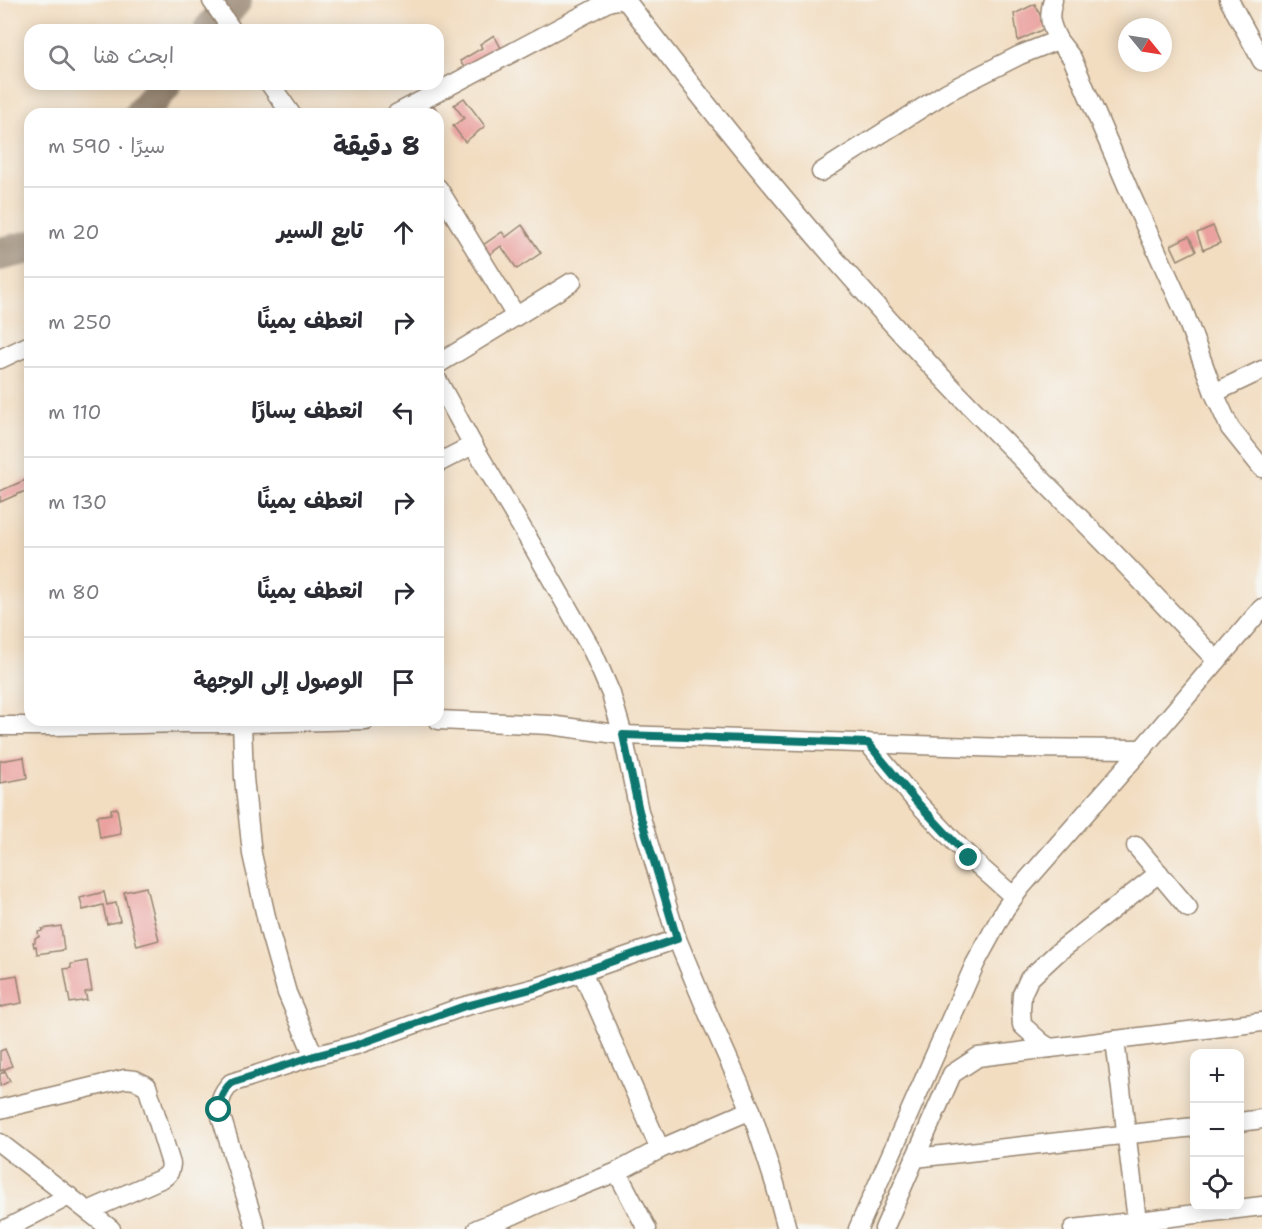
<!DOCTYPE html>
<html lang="ar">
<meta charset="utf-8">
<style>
:root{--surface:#fff;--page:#f7f7f7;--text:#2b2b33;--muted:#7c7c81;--line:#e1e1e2}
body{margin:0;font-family:"Shantell Sans","Playpen Sans Arabic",sans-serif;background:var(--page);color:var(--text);direction:rtl}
.controls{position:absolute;right:18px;bottom:18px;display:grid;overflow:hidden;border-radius:12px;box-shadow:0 3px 15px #0003}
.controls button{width:54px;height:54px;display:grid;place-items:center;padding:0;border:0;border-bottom:2px solid var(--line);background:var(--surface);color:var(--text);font:30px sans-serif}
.compass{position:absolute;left:1118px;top:18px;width:54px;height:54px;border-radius:50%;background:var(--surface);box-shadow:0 3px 15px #0003;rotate:120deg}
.stop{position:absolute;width:18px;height:18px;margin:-14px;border:4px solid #0f766e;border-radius:50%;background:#fff}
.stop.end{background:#0f766e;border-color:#fff;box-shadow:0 2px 6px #0008}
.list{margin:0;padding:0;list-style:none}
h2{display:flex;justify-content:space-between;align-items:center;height:78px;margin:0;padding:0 24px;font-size:26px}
h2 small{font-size:20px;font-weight:400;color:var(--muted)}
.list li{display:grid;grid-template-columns:39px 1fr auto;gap:18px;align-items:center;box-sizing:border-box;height:90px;padding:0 24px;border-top:2px solid var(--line)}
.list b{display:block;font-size:22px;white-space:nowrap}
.list em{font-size:20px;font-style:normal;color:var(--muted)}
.icon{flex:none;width:33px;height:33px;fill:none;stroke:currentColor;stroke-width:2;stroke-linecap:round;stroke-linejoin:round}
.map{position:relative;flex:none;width:1262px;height:1229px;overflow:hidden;direction:ltr}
.search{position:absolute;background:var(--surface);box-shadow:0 3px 15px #0003;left:24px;top:24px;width:420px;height:66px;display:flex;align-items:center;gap:15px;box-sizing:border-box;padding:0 21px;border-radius:18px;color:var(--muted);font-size:22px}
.panel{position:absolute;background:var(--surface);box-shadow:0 3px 15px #0003;left:24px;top:108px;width:420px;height:618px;border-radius:18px;direction:rtl}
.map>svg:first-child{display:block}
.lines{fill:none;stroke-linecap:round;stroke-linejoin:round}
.taxiway{stroke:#968470;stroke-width:34}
.building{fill:#eaa19f}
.minor-casing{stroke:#968470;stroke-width:21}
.minor{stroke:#fff;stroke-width:18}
.route{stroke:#0f766e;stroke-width:8}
</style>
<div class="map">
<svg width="1262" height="1229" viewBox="0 0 1262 1229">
<rect width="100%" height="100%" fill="#f6f6f2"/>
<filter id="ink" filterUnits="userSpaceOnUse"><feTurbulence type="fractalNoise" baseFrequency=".0167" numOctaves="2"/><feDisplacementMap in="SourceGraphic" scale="12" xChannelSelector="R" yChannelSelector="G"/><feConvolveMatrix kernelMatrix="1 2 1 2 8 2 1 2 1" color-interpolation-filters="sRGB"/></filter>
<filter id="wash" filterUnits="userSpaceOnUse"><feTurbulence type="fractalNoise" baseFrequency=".008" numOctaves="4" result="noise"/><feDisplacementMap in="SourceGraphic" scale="24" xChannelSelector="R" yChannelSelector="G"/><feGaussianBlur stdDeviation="1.35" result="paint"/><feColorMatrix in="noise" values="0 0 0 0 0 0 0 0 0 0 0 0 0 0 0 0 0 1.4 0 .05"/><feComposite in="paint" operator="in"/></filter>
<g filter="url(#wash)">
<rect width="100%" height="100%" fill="#f2ddc1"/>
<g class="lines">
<g class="taxiway">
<path d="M210,30l25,-30"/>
<path d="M141,114l24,-30"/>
<path d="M0,254l30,-7"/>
</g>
</g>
<g id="blocks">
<g class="building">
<path d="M1035,4l11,24 -28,13 -4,-27z"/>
<path d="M494,35l7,13 -36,21 -5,-8 22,-13 -2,-4z"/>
<path d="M429,98l8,13 -6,3h-30z"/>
<path d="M464,98l21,28 -20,16 -12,-16 11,-8 -10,-13z"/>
<path d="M522,225l19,28 -24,16 -16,-23 -11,8 -7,-9 19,-13 4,5z"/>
<path d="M1213,226l7,17 -17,7 -6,-17z"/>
<path d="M1189,236l7,15 -18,9 -7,-15z"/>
<path d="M30,478v11l-30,13v-11z"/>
<path d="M24,757l3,21 -27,5v-22z"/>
<path d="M117,808l4,26 -21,4 -3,-22 14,-2v-5z"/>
<path d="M146,887l13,53 -22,6 -13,-54z"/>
<path d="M104,892l3,13 9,-2 4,18 -13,3 -4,-19 -20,5 -3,-12z"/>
<path d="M61,926l3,24 -27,4 -1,-8 -2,1 -1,-5h2v-4l4,-1 -1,-5 4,-1v-2z"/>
<path d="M87,961l5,30 -7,1 2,8 -17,3 -6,-34 7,-1v-4z"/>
<path d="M17,975l5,28 -22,4v-29z"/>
<path d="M5,1049l7,17 -12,5v-20z"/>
<path d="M5,1071l5,10 -10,5v-12z"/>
</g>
</g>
</g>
<g filter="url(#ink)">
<use href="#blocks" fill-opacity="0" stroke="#968470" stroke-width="1.5"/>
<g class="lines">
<g class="minor-casing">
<g id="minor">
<path d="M622,0l6,3c78,102 158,202 244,298 65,74 135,143 204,213 48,48 94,98 141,147"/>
<path d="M1053,0c-5,17 -3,24 5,40"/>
<path d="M1229,0l33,61"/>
<path d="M212,1l20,29"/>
<path d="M270,84l21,30"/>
<path d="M396,114l212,-112 8,-2"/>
<path d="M821,172l126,-80 73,-37 38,-15 14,18 56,130 55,121 31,84 16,35 32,40"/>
<path d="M438,188l78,128"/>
<path d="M0,359l30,-14"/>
<path d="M438,364l134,-82"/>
<path d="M438,381l35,64 59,100 61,107 18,42 12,41 16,76 38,128 30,72 44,99 24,74 12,45"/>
<path d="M1214,393l48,-23"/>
<path d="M438,463l35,-18"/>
<path d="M438,720l112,5 73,10 382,13 137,1"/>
<path d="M242,723l2,55 8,76 17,76 18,63 27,63 42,-11 106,-38 73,-19 142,-49"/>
<path d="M0,726h52l130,-3h60l123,-3"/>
<path d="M868,743l47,57 55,58 43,38"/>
<path d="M1136,846l52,62"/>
<path d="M582,972l78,177"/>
<path d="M1115,1040l23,189"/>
<path d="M1050,1048l-8,-5 -20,-18 -1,-15 1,-16 7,-15 28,-26 102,-80"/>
<path d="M0,1109l125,-30 10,1 12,6 24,78c-1,8 -2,10 -8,14l-75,33"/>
<path d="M1240,1122l22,-3"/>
<path d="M0,1143l111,86"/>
<path d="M915,1158l279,-31"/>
<path d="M617,1172l30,57"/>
<path d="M6,1229l63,-33"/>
<path d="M256,1229l-37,-119c1,-12 4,-18 12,-27l83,-27"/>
<path d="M477,1229l36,-14 33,-15 71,-28 43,-23 91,-39"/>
<path d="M858,1229l117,-265 30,-55 16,-22 121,-138 120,-141"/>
<path d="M884,1229l68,-155 26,-17 284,-35"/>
<path d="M1073,1229l189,-23"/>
</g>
</g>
<use href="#minor" class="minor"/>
</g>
</g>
<g class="lines" filter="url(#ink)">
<path class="route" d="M219,1110c1,-12 3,-18 12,-27l83,-27 42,-11 106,-38 73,-19 142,-49 -38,-128 -16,-76 245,8 47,57 54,58"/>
</g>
</svg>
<div class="controls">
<button>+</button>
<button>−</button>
<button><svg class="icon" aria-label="locate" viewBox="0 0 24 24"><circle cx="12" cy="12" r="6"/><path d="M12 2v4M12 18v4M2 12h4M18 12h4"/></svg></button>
</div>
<svg class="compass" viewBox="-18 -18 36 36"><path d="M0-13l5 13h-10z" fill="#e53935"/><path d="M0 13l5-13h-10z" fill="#7c7c81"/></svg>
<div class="stop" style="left:219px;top:1110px"></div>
<div class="stop end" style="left:969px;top:858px"></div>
<div class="search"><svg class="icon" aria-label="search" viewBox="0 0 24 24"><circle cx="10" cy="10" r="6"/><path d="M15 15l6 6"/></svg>ابحث هنا</div>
<section class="panel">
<h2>8 دقيقة<small>سيرًا · 590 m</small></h2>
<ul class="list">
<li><svg class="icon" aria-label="ahead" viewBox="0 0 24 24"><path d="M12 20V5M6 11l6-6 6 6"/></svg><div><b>تابع السير</b></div><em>20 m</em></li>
<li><svg class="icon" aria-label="right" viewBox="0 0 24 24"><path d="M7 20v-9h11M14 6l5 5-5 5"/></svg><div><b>انعطف يمينًا</b></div><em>250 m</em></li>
<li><svg class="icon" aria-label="left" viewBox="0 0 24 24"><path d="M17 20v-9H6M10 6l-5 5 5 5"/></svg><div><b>انعطف يسارًا</b></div><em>110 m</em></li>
<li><svg class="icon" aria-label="right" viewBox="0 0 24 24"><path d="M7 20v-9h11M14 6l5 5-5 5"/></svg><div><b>انعطف يمينًا</b></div><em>130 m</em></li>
<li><svg class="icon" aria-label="right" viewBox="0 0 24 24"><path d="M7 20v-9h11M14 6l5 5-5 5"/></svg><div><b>انعطف يمينًا</b></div><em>80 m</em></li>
<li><svg class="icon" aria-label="arrive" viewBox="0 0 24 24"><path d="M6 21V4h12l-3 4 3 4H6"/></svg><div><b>الوصول إلى الوجهة</b></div></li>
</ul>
</section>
</div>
